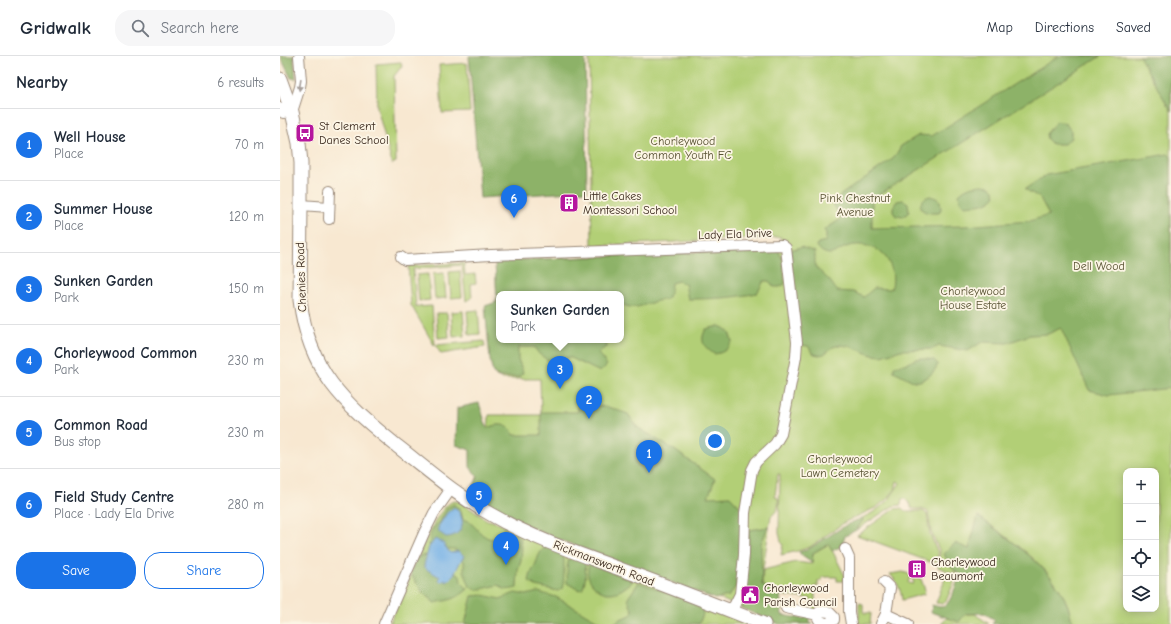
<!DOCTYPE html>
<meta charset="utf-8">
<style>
:root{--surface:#fff;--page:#f6f6f7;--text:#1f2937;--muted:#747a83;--line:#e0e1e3;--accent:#1a73e8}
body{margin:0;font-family:"Comic Neue",sans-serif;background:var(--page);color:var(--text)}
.controls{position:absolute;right:12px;bottom:12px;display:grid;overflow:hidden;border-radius:8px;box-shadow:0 2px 10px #0003}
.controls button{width:36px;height:36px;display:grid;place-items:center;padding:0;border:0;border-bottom:1px solid var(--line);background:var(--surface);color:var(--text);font:20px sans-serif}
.you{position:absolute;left:435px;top:385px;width:14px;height:14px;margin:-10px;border:3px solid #fff;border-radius:50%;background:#1a73e8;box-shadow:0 0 0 6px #1a73e833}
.badge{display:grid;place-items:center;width:26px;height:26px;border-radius:50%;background:var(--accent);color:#fff;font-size:13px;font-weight:700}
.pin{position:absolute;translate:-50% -33px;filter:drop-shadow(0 1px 2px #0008)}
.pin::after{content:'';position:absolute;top:21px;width:14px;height:12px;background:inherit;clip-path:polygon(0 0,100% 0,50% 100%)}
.popup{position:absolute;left:216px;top:235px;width:128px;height:52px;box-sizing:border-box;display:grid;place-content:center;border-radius:8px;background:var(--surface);filter:drop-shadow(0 1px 3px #0005);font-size:13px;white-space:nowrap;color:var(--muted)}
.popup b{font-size:15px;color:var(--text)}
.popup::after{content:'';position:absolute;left:50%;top:100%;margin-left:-8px;border:8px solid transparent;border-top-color:var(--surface)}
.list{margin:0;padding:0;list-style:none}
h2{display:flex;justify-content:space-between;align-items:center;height:52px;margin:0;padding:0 16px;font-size:17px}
h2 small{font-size:13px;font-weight:400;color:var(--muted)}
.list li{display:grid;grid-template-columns:26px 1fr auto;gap:12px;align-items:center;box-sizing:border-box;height:72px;padding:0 16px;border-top:1px solid var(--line)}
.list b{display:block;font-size:15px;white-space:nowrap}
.list p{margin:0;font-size:13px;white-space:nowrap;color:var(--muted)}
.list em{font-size:13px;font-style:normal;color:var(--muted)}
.actions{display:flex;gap:8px;padding:12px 16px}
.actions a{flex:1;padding:9px 0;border:1px solid var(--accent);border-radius:16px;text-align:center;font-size:14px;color:var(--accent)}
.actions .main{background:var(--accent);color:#fff}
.icon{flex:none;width:22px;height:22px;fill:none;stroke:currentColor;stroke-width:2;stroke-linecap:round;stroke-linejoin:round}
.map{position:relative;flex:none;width:891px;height:568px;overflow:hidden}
header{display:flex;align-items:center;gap:24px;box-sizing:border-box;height:56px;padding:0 20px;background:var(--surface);border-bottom:1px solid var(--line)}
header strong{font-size:19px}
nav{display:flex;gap:22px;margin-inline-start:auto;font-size:14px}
.search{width:280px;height:36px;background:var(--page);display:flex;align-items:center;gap:10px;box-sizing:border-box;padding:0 14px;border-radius:16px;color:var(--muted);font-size:15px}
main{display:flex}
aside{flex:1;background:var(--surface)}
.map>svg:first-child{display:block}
.green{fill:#b2cf76;stroke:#767c4a;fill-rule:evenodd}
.forest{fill:#8db267;stroke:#646e42}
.water{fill:#75b1e7;stroke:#586e82}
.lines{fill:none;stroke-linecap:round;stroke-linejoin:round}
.minor-casing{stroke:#9a8978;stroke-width:12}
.major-casing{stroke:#9a8978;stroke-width:15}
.minor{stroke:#fff;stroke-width:10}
.major{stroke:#fff;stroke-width:13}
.oneway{fill:#a79f9a}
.labels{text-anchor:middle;stroke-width:3.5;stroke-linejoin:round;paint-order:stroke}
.poi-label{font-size:12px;fill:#3b2a1e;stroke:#fcf5e5;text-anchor:start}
.park-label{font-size:12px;fill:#595334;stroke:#fcf5e5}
.street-label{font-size:12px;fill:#3b2a1e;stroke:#fcf5e5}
</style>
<header>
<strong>Gridwalk</strong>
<div class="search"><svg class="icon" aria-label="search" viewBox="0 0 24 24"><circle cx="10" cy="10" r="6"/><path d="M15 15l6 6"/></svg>Search here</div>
<nav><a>Map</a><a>Directions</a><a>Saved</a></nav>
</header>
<main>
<aside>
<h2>Nearby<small>6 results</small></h2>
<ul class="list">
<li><span class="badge">1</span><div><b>Well House</b><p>Place</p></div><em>70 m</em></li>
<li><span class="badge">2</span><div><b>Summer House</b><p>Place</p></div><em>120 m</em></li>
<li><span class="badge">3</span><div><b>Sunken Garden</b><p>Park</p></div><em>150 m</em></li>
<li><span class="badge">4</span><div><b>Chorleywood Common</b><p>Park</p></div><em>230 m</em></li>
<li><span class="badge">5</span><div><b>Common Road</b><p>Bus stop</p></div><em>230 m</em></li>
<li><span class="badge">6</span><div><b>Field Study Centre</b><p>Place · Lady Ela Drive</p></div><em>280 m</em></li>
</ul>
<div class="actions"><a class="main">Save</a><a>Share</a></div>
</aside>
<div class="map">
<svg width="891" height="568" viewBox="0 0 891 568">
<rect width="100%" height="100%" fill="#fcf5e5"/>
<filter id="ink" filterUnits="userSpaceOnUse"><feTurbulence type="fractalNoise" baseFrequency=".025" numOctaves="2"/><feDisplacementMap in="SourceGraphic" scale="8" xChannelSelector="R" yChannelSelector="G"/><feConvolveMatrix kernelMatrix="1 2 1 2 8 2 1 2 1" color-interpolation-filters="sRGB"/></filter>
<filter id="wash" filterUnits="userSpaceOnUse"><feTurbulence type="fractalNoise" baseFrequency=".012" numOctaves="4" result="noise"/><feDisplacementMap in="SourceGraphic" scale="16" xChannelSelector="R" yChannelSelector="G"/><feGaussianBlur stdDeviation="0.9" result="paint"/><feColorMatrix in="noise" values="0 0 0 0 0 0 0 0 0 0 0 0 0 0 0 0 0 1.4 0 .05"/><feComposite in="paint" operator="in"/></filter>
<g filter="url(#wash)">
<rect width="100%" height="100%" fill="#f8e8d1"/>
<g class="green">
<path d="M309,0h582v568h-99c-5,-49 -58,-81 -94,-108l-9,33 -19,17 7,7 -7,-1 -12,-5 2,-15 -9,-20 -3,-20c-5,-4 -11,-2 -17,-4v-3l-6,-6h-3l-1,6 -8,1 -37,24 7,-10 -1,-2 10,-5 15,-11 13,-19 -3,-2 -2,9 -8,9 -10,8 -32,15 -35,25 -12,4 -17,4 2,-11 -2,-2 -2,-10 1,-58h-2l-3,22 3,2c1,9 0,13 -7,18l-10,66 -20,20v6l-265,-116 -3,-5c8,-15 16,-55 16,-72h52l-1,-36h-37l-7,-3 -3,-15v-54l4,-8 -2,-37 2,-1 285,-13 -1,-11 -189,9zM219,238h122v46h-122zM846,415h30v138h-30z"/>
<path d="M121,6l1,4 -8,10 2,86 -4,2 -15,-56 -1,-44z"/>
<path d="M187,7l3,49 -28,1 -3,-48z"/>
<path d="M184,207l1,12 10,-1 1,9 -5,1 1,14 -6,3 -4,-36 -49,4 3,38 16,-1 3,39 49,-4 1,6 -44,7 -5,-8 -2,-1 -23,-40 -3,-39z"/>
<path d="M180,215l2,26 -11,1 -2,-26z"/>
<path d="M164,217l2,25 -11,1 -2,-25z"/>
<path d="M148,218l2,26 -11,1 -2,-26z"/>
<path d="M198,254l2,24 -11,1 -2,-24z"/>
<path d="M183,255l2,25 -12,1 -2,-25z"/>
<path d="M156,257h11l2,24 -11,1z"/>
<path d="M174,445l6,1 27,18 5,1 263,103h-366c6,-13 12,-26 18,-39 7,-17 29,-80 47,-84z"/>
<path d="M622,452l3,3h18l4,3 3,20 8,19 -1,9 -3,-1 -1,2 -76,-28 37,-26z"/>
<path d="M549,488l16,32v5h-8v-4h-15v4h-4v5h-3v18l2,5 -3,2 -4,-6 1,-6 -31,-4 -18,-10 1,-15 33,-8 16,2 1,-11z"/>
<path d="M623,516l6,2 1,2 -2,7 5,1 1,-3 -2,-1v-5l9,4 4,11 -1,4 -22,6c-1,-11 -5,-18 -12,-26z"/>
<path d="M667,517l2,2h8l-10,24 -4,5 -7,-1z"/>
<path d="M579,547l4,1v7l1,2h7l-1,11h-8l-7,-3 -1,-2 5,-1z"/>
<path d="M685,558h10l14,10h-48l6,-6z"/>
</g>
<g class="forest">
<path d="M0,0h14l2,23 -5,-1z"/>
<path d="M189,0h116l2,135 -107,7z"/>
<path d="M779,0h42l-229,143v29l93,-2 65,-5 19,-6 -9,-17 -15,-9 21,-14 122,-21 3,3v231l-62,7 -20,-5 -28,-62 -13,6 -18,1 -23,8 -25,-1 -14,9 -29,-5 -6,3 -32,1 -19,6 -10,-1 -23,-9 -9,-1 -7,2 -9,7 -5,1 -5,-1 -6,-8 -8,-1 -10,-95 11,-3 14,5c0,20 -1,13 12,26 4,3 7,9 10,13l16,1 11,5 10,-9 17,1c3,-7 2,-18 -1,-24 -6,-17 -28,-24 -44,-18 -6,2 -10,7 -17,7 -6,-1 -9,-3 -12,-8l1,-3 8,-2v-8l-2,-3 17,-11 -9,-18 62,-43 7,-12 18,-11 13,1z"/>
<path d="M859,0h32v55z"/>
<path d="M777,65l9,3 5,7v7l-7,6h-12l-5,-5 -1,-5z"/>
<path d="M702,129l8,1 4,4 1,7c-11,10 -17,7 -31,9l-4,-5 -1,-7c7,-7 13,-8 23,-9z"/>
<path d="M650,140l6,2 4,3 1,8 -2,4c-8,0 -13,1 -19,-5 1,-7 3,-10 10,-12z"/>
<path d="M623,144l5,3 1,9 -6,5 -7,-1 -3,-4v-5l4,-6z"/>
<path d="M498,193l5,12 2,23 -5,3h-6l-5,-6h-5l-7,12c-23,5 -46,6 -69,6l-3,-15 -7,-3 -7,2 -1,11 -4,6c-18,0 -27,13 -45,4v-10h-15l-4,-2 -9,2h-94v46h106l2,6 -9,7 9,12 -7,7 -31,-15 -16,7 -14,-10 -5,-7h-16v12l5,13 -3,5h-20l-7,-4 -3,-13 -5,-54 12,-4 -2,-41z"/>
<path d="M439,270c9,3 11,7 13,16 -5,8 -9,11 -18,12 -10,-7 -15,-13 -8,-25z"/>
<path d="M641,302l13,2 4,4c-3,7 -6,10 -12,14 -13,9 -19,-3 -32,-6v-6l15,-3 6,-4z"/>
<path d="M298,342l19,8 11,1 20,7 9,13 39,24 39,28 -7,18 22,-1 14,15 -8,75 -7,10 -14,3 -170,-65 -39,-19 -35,-21 7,-17 -8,-10v-17l-14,-5 1,-37 22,-5 8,25c11,-5 22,-5 27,7h27v-23h37z"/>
<path d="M174,448l7,7 2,9h4c14,10 16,24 37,17l-1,-9 17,9 2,10 -1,14 -3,9 -1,18c-8,2 -13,3 -18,-3l-22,5 -7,-3 -6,-16v-10l-6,-5 -3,-7c-8,-1 -13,3 -21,2l-5,-6c1,-9 2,-15 8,-22h2l8,-15z"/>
<path d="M698,460c35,27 89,59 94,108h-80l3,-4 -11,-7 -19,1 -6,8 -28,-10 1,-7c4,1 9,3 13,1 6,-4 12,-24 15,-31l-10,-9 -6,-12 11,-11 14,6z"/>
<path d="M582,462l1,2 -7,10 -11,6 -3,10 -10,5 -4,-7 -15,9 -1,10 -10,-7 -3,-4 8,-2 39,-25z"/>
<path d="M488,471l-7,17 1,41 18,9 2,21 22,4 2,-4 7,2 -4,3 4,4h-34l-38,-16 8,-78z"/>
<path d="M269,489c15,6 15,7 15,22 0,8 0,15 -2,22l-4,2 -22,-5 -7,-4c1,-9 4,-12 7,-19 3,-9 5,-14 13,-18z"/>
<path d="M144,499l8,3 16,14 9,1 3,2 1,7 7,7c-12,11 -19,11 -34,14l-4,-5 -7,-5 -13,-20 6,-15z"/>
<path d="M291,500l14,2c0,11 2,22 -3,32l-5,-1 -10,-6c1,-9 -2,-20 4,-27z"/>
<path d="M309,507l44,18c-7,6 -14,12 -23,12 -9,1 -19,-8 -22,-17 -1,-4 0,-9 1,-13z"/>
<path d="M359,526l63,23 1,9 -4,10h-86l7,-5 11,-4 2,-4 -3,-6 -2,-7z"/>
<path d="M258,536l18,5 47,27h-138l7,-28 11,-1 17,4 15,-6 11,2z"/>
</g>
<g class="water">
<path d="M174,451c13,10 11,29 -8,30l-7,-5 -1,-5 9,-14z"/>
<path d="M155,483l8,4 7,10 9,-2 5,5c-6,8 -8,19 -17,26l-3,-2 -2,2 -3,-1 1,-4 -14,-8 -2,-4 5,-18z"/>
</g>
</g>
<g filter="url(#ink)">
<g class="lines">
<g class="minor-casing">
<g id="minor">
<path d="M0,52l3,5 9,-1 8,-25 1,-6 -2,-25"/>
<path d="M21,149l28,2"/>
<path d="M49,163l1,-28"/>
<path d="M121,201l4,3 86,-5 291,-10 4,3 11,94 -1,15 -15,77 -6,10 -19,18 -4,8 -7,43 -1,42 -4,39 -6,12 -6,4"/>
<path d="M565,493l4,9v54l2,12"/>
<path d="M506,552l32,7"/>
<path d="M541,555l8,1 5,5v3c-5,4 -9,4 -15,0l-1,-2 1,-6z"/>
<path d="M606,558l22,10"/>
<path d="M104,568l40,-91 10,-20 17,-24"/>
<path d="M601,568l5,-10 4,-26 -6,-6"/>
</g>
</g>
<g class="major-casing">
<path id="major" d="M0,23l12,33 7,31 2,20v42l-1,95c9,72 43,102 97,146 31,24 60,50 95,69 40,23 85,38 128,54 48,17 96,36 144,55"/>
</g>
<use href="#minor" class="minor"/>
<use href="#major" class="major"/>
</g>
<defs><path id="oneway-solid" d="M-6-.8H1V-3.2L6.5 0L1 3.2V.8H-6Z"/></defs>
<use class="oneway" href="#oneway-solid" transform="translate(20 29) rotate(99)"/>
</g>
<defs>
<g id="bus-square" transform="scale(1)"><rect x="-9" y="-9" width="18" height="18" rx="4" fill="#b5179e" stroke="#fcf5e5"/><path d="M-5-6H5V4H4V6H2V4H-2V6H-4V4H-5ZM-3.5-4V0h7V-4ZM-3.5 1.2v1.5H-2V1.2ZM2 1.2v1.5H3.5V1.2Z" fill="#fff"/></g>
<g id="building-square" transform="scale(1)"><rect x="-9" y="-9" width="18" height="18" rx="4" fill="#b5179e" stroke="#fcf5e5"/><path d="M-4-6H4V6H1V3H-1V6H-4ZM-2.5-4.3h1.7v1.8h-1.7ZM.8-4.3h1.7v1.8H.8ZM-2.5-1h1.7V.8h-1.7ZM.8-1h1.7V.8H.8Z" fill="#fff"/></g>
<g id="civic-square" transform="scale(1)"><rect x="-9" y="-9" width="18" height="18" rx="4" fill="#b5179e" stroke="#fcf5e5"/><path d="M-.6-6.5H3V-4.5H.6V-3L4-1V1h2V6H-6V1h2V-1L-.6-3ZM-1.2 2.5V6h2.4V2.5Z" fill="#fff"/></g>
</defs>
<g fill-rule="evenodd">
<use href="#bus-square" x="25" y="77"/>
<use href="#building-square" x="289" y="147"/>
<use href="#building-square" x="637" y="513"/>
<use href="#civic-square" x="470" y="539"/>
</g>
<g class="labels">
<g class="poi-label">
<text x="39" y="74">St Clement<tspan x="39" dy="14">Danes School</tspan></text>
<text x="303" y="144">Little Cakes<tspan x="303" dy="14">Montessori School</tspan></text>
<text x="651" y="510">Chorleywood<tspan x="651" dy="14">Beaumont</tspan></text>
<text x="484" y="536">Chorleywood<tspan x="484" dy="14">Parish Council</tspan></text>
</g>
<g class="park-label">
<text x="403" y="89">Chorleywood<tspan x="403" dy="14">Common Youth FC</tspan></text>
<text x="575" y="146">Pink Chestnut<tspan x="575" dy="14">Avenue</tspan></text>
<text x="819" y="214">Dell Wood</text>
<text x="693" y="239">Chorleywood<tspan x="693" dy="14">House Estate</tspan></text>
<text x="560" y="407">Chorleywood<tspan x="560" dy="14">Lawn Cemetery</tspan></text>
</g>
<g class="street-label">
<text transform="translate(455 178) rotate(-2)" y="4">Lady Ela Drive</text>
<text transform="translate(21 221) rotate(-92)" y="4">Chenies Road</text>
<text transform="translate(324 507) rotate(21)" y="4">Rickmansworth Road</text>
</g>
</g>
</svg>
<div class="controls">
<button>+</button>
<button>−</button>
<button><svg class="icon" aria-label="locate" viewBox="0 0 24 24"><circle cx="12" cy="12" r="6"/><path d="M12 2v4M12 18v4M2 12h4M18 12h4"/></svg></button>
<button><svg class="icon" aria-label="layers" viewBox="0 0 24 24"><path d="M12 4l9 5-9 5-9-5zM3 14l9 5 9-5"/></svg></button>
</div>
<div class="you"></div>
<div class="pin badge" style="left:369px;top:417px">1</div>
<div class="pin badge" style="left:309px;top:363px">2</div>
<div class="pin badge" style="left:280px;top:333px">3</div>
<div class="popup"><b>Sunken Garden</b>Park</div>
<div class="pin badge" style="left:226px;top:509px">4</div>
<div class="pin badge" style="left:199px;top:459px">5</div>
<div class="pin badge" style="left:234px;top:162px">6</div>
</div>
</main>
